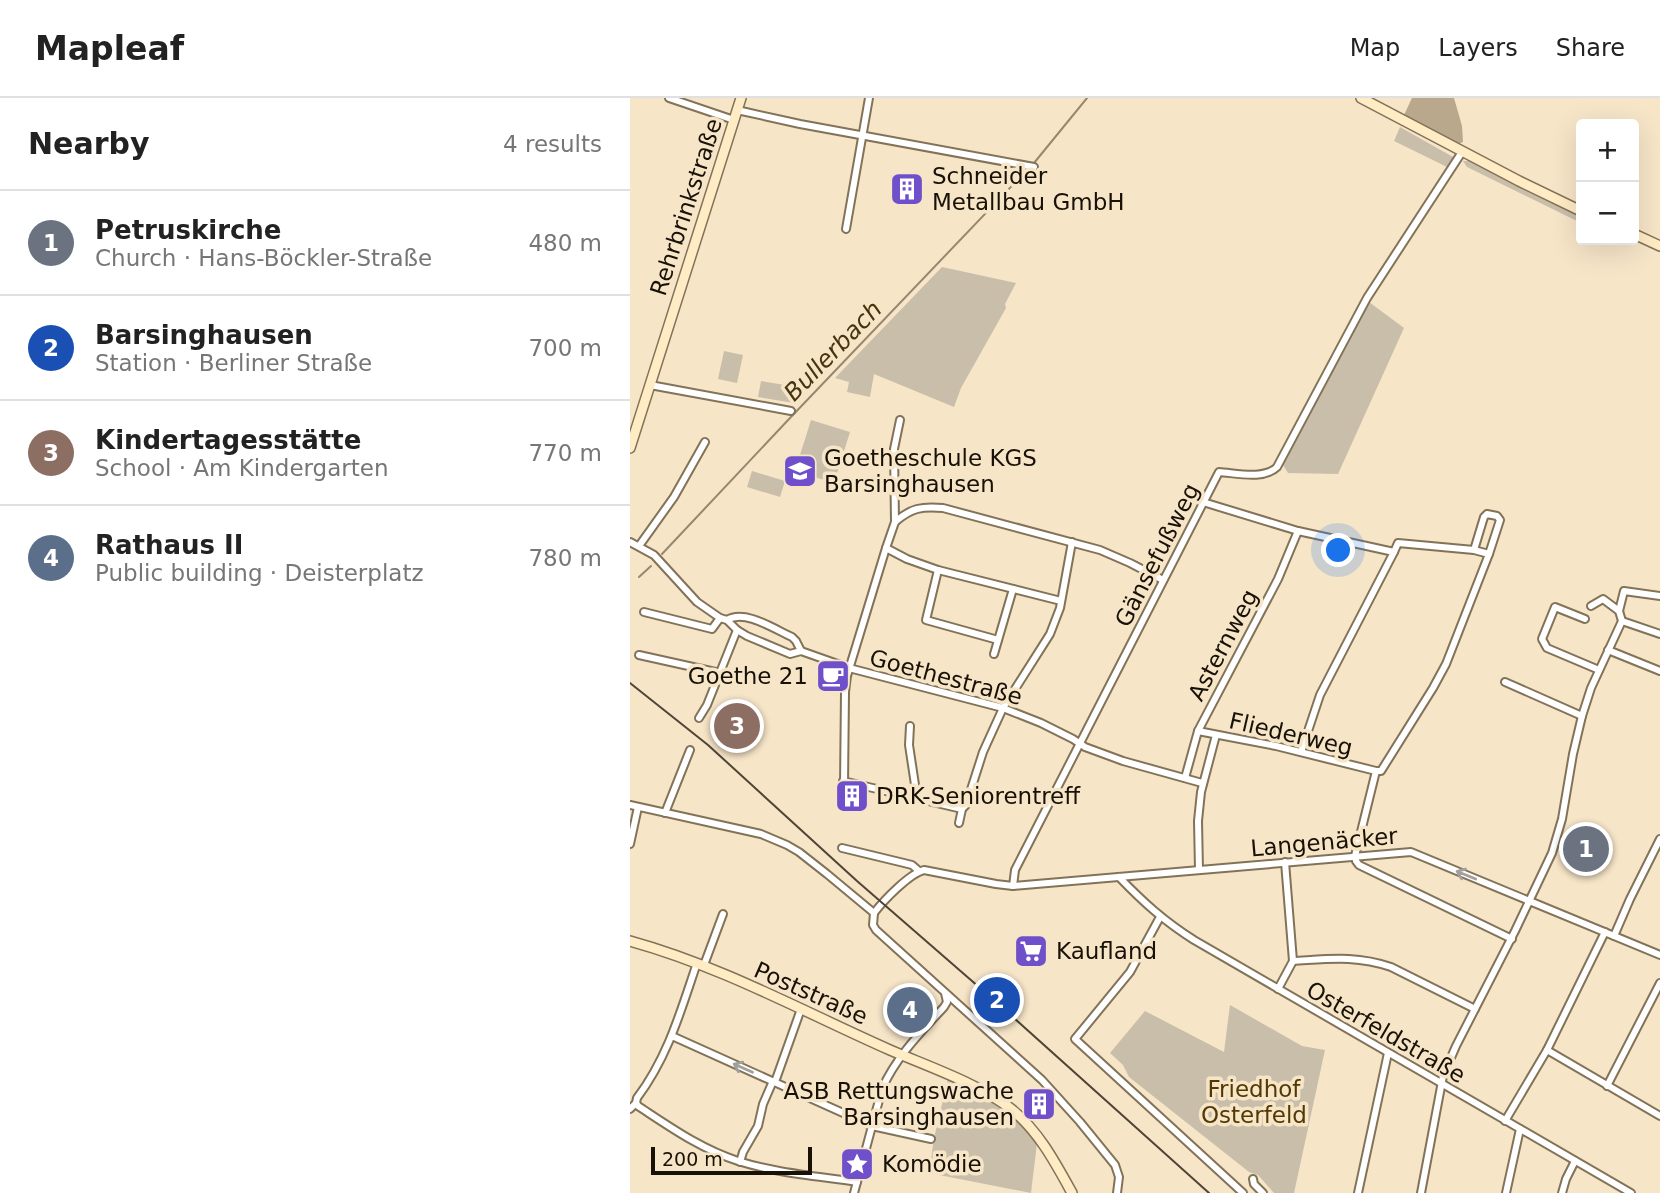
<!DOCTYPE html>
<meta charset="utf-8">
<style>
:root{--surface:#fff;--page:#f6f6f6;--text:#222;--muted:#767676;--line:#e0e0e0;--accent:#6f50ca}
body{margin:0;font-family:"DejaVu Sans",sans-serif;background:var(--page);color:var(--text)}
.controls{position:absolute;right:21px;top:21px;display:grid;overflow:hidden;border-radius:7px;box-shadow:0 7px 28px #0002}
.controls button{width:63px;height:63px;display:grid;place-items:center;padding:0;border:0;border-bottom:2px solid var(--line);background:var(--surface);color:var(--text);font:35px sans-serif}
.scale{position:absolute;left:21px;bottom:18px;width:161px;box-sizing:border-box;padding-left:7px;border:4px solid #171107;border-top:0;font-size:19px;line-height:24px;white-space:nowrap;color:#171107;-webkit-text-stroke:5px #f7e5c8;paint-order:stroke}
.you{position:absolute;left:709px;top:453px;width:24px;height:24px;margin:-18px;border:5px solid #fff;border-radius:50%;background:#1a73e8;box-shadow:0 0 0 10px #1a73e833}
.badge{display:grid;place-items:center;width:46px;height:46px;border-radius:50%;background:var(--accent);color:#fff;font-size:23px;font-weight:700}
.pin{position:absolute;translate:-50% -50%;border:4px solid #fff;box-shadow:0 2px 7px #0006}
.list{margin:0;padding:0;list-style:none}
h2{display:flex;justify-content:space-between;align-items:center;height:91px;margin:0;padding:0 28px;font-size:30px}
h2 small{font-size:23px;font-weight:400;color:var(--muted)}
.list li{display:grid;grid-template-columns:46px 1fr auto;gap:21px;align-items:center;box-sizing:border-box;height:105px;padding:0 28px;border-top:2px solid var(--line)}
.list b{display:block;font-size:26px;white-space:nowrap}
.list p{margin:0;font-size:23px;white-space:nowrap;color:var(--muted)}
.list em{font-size:23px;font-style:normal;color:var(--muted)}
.map{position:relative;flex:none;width:1030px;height:1095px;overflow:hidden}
header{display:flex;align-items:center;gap:42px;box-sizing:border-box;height:98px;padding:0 35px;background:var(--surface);border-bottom:2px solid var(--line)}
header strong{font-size:33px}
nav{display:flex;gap:38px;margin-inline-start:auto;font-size:24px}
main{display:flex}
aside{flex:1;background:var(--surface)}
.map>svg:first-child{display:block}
.green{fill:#c9beaa}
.forest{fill:#b9a88c}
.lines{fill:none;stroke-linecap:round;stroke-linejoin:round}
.stream{stroke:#97876c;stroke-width:2}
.street-casing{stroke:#827358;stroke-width:10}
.secondary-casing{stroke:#827358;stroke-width:12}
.street{stroke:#fff;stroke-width:6}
.secondary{stroke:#ffecc5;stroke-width:9}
.rail{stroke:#4e4536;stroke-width:2}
.oneway{stroke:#a2a09c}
.labels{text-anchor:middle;stroke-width:7;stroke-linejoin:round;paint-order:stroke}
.poi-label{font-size:23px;fill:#171107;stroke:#f7e5c8;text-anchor:start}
.street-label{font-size:23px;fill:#171107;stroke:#f7e5c8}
.park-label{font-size:23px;fill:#523903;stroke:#f7e5c8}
.water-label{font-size:24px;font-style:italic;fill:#47340e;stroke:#f7e5c8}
</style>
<header>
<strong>Mapleaf</strong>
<nav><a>Map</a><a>Layers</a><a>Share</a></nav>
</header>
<main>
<aside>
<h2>Nearby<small>4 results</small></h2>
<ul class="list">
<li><span class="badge" style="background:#6b7280">1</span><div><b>Petruskirche</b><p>Church · Hans-Böckler-Straße</p></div><em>480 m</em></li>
<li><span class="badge" style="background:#1a4fb4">2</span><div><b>Barsinghausen</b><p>Station · Berliner Straße</p></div><em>700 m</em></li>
<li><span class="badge" style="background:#8d6e63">3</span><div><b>Kindertagesstätte</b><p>School · Am Kindergarten</p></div><em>770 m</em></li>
<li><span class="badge" style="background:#5c6f8a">4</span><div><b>Rathaus II</b><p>Public building · Deisterplatz</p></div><em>780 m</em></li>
</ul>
</aside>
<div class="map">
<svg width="1030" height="1095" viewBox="0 0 1030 1095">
<rect width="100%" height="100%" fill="#f7e5c8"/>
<g class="green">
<path d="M770,29l53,30 -6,10 -53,-26z"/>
<path d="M833,63h6l112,54v8l-114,-56z"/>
<path d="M312,169l74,16 -11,21 1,4 -45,80 -7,19 -80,-33 -4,23 -23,-5 2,-10 -14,-4z"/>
<path d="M739,204l35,26 -66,146 -50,-1 -5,-8z"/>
<path d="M94,253l19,4 -6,28 -19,-4z"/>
<path d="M131,283l36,6 -3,16 -36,-6z"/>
<path d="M181,322l39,12 -16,51 -39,-12z"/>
<path d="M122,373l33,10 -5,16 -33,-10z"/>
<path d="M600,907l72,41 23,4 -31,143h-20l-16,-18 -9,-3 -120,-95 -6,-12 -13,-12 35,-42 79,41z"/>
<path d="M318,981l54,28 23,20 12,16 -6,50 -102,-20 5,-35z"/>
</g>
<path class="forest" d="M782,0h42l8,28 1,16 -5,2 -54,-29z"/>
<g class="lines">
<g class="stream">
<path d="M404,65l53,-65"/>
<path d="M32,456l128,-136 237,-248"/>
<path d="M9,479l12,-11"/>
</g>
<g class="street-casing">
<g id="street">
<path d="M39,0l65,22"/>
<path d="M107,12l63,14 234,43"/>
<path d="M216,131l23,-131"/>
<path d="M20,287l141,26"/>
<path d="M573,404l95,29 96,21 4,-9 76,7 15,4"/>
<path d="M265,424c16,-14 27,-16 48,-14l157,42 30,13 33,17"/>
<path d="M0,444l24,13 43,47 23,16 7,2 10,10 10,6 43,18 11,-3 48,17 154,40 38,15 32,16 12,8 38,14 79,22"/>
<path d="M9,448l35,-49 31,-55"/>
<path d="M256,450l21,11 31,11 123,31"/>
<path d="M308,472l-12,50 72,20"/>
<path d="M989,513l5,-20 36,5"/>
<path d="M14,514l68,17 8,-11"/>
<path d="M955,521l-30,-12 -13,32 5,9 52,22"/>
<path d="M97,522c18,-11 47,9 65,17l4,4 5,10"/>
<path d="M992,523l38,13"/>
<path d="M978,552l52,21"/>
<path d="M364,556l19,-65"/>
<path d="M9,557l81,18"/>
<path d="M875,584l77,34"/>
<path d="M69,620l8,-13 30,-75"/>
<path d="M280,628l-1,19 8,53"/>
<path d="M568,633l78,15 100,25"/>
<path d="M671,654l19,-57 74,-143"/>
<path d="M555,680l13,-47 80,-152 20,-48"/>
<path d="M213,683l119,28 -3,14"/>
<path d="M214,687l1,-93 2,-16 39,-128 9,-26 -1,-73 6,-29"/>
<path d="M0,707l131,29 26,11 12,7 28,22 47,39"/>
<path d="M332,711l4,-4 17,-53 20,-44 47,-74 10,-26 12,-66"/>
<path d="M35,715l25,-63"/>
<path d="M0,746l8,-37"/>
<path d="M212,750l62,15 8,2 7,6"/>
<path d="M725,758l21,-85h5l52,-83 13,-24 43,-110 11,-34 -3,-4 -10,-2 -3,3 -10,33"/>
<path d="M725,758l1,5 3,4 153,74"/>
<path d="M569,772l-1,-49 3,-29 15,-57"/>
<path d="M489,779c24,25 45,44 75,63l437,253"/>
<path d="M383,788l2,-16 204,-398c17,1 45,8 58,-5l90,-169 95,-146"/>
<path d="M244,815c10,-13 35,-39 50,-43l72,14 17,2 398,-34 249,103"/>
<path d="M244,815l-1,12 3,5 166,150 38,42 35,43 4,12 -2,16"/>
<path d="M530,819l-30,55 -55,67 168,154"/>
<path d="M984,838l16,-37 30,-60"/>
<path d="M663,863c36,-2 63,-6 98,6l84,42"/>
<path d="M74,867l19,-51"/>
<path d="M648,891l15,-28 -8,-99"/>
<path d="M42,938l200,90 59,13"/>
<path d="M917,952l113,66"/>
<path d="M145,984l26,-73"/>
<path d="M977,988l53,-103"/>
<path d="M6,1005l2,3c32,21 63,43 100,55 38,12 79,15 119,21"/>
<path d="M0,1011l6,-6 1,-5c31,-41 44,-88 60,-135"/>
<path d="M875,1023l42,-71 58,-118"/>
<path d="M110,1064l3,-10 15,-26 5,-22 10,-23"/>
<path d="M623,1081l1,5 9,9"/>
<path d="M224,1095l28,-104c14,-32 39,-57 62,-82l3,-5 -2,-9"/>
<path d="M728,1095l30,-140"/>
<path d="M791,1095l22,-117 13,-30 59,-115 37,-78 10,-34 11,-65 9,-38 9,-28 31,-67 -3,-10 -16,-12 -12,7"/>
<path d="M876,1095l14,-64"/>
<path d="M932,1095l4,-14 9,-18"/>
</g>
</g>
<g class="secondary-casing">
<g id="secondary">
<path d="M731,0l158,83 62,30"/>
<path d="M1004,136l26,12"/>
<path d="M0,350l111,-350"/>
<path d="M0,843c91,25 174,71 260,109 37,16 87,33 120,58 28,22 45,54 62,85"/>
</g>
</g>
<use href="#street" class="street"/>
<use href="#secondary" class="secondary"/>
<path class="rail" d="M0,585l78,62 149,136 138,120 214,192"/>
</g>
<defs><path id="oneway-shaft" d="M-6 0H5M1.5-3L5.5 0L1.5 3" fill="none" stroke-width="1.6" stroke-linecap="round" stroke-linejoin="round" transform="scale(1.75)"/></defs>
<g class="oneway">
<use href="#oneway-shaft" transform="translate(836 777) rotate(-158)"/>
<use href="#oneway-shaft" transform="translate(113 970) rotate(-156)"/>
</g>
<defs>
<g id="building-square" transform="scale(1.75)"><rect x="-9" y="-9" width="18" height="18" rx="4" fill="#6f50ca" stroke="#f7e5c8"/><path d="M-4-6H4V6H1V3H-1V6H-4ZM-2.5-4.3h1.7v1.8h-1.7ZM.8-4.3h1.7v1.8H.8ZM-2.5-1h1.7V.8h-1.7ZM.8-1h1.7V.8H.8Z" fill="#fff"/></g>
<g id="school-square" transform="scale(1.75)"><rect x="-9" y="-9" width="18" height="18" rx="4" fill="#6f50ca" stroke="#f7e5c8"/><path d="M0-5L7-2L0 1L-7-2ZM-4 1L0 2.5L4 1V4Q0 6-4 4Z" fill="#fff"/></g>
<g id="cafe-square" transform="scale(1.75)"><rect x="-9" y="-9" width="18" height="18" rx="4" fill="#6f50ca" stroke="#f7e5c8"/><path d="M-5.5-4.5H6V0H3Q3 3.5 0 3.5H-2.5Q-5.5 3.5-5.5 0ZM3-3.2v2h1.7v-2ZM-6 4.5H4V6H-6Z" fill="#fff"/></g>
<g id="supermarket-square" transform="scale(1.75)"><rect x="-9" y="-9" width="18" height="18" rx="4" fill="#6f50ca" stroke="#f7e5c8"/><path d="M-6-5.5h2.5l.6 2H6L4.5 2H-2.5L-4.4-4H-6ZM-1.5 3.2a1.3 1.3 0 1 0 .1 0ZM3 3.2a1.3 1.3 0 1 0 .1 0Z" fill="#fff"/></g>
<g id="sight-square" transform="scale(1.75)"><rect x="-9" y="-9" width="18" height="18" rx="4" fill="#6f50ca" stroke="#f7e5c8"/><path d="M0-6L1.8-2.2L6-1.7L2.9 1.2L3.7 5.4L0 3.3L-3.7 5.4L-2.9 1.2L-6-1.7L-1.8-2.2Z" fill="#fff"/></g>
</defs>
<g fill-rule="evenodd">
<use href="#building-square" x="277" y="91"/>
<use href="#school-square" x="170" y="373"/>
<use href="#cafe-square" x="203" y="578"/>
<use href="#building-square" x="222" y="698"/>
<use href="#supermarket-square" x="401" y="853"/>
<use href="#building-square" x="409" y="1006"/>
<use href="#sight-square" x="227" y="1066"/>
</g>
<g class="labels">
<g class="poi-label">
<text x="302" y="86">Schneider<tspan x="302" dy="26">Metallbau GmbH</tspan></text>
<text x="194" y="368">Goetheschule KGS<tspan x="194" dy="26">Barsinghausen</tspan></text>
<text x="178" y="586" text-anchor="end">Goethe 21</text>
<text x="246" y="706">DRK-Seniorentreff</text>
<text x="426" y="861">Kaufland</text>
<text x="384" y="1001" text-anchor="end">ASB Rettungswache<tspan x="384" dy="26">Barsinghausen</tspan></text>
<text x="252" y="1074">Komödie</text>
</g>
<g class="street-label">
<text transform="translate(56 109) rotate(-72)" y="8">Rehrbrinkstraße</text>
<text transform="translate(527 457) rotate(-63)" y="8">Gänsefußweg</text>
<text transform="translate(593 547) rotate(-62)" y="8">Asternweg</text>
<text transform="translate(316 579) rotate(15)" y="8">Goethestraße</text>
<text transform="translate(661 636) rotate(13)" y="8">Fliederweg</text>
<text transform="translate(694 744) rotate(-5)" y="8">Langenäcker</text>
<text transform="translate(181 895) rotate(24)" y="8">Poststraße</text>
<text transform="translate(756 934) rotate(30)" y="8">Osterfeldstraße</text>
</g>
<g class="park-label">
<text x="624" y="999">Friedhof<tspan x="624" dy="26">Osterfeld</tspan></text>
</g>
<g class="water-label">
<text transform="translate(203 253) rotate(-46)" y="8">Bullerbach</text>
</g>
</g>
</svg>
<div class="controls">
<button>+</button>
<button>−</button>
</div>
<div class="scale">200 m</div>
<div class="you"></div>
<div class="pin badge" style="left:956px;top:751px;background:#6b7280">1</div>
<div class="pin badge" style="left:367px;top:902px;background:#1a4fb4">2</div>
<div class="pin badge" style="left:107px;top:628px;background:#8d6e63">3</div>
<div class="pin badge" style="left:280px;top:912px;background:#5c6f8a">4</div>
</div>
</main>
